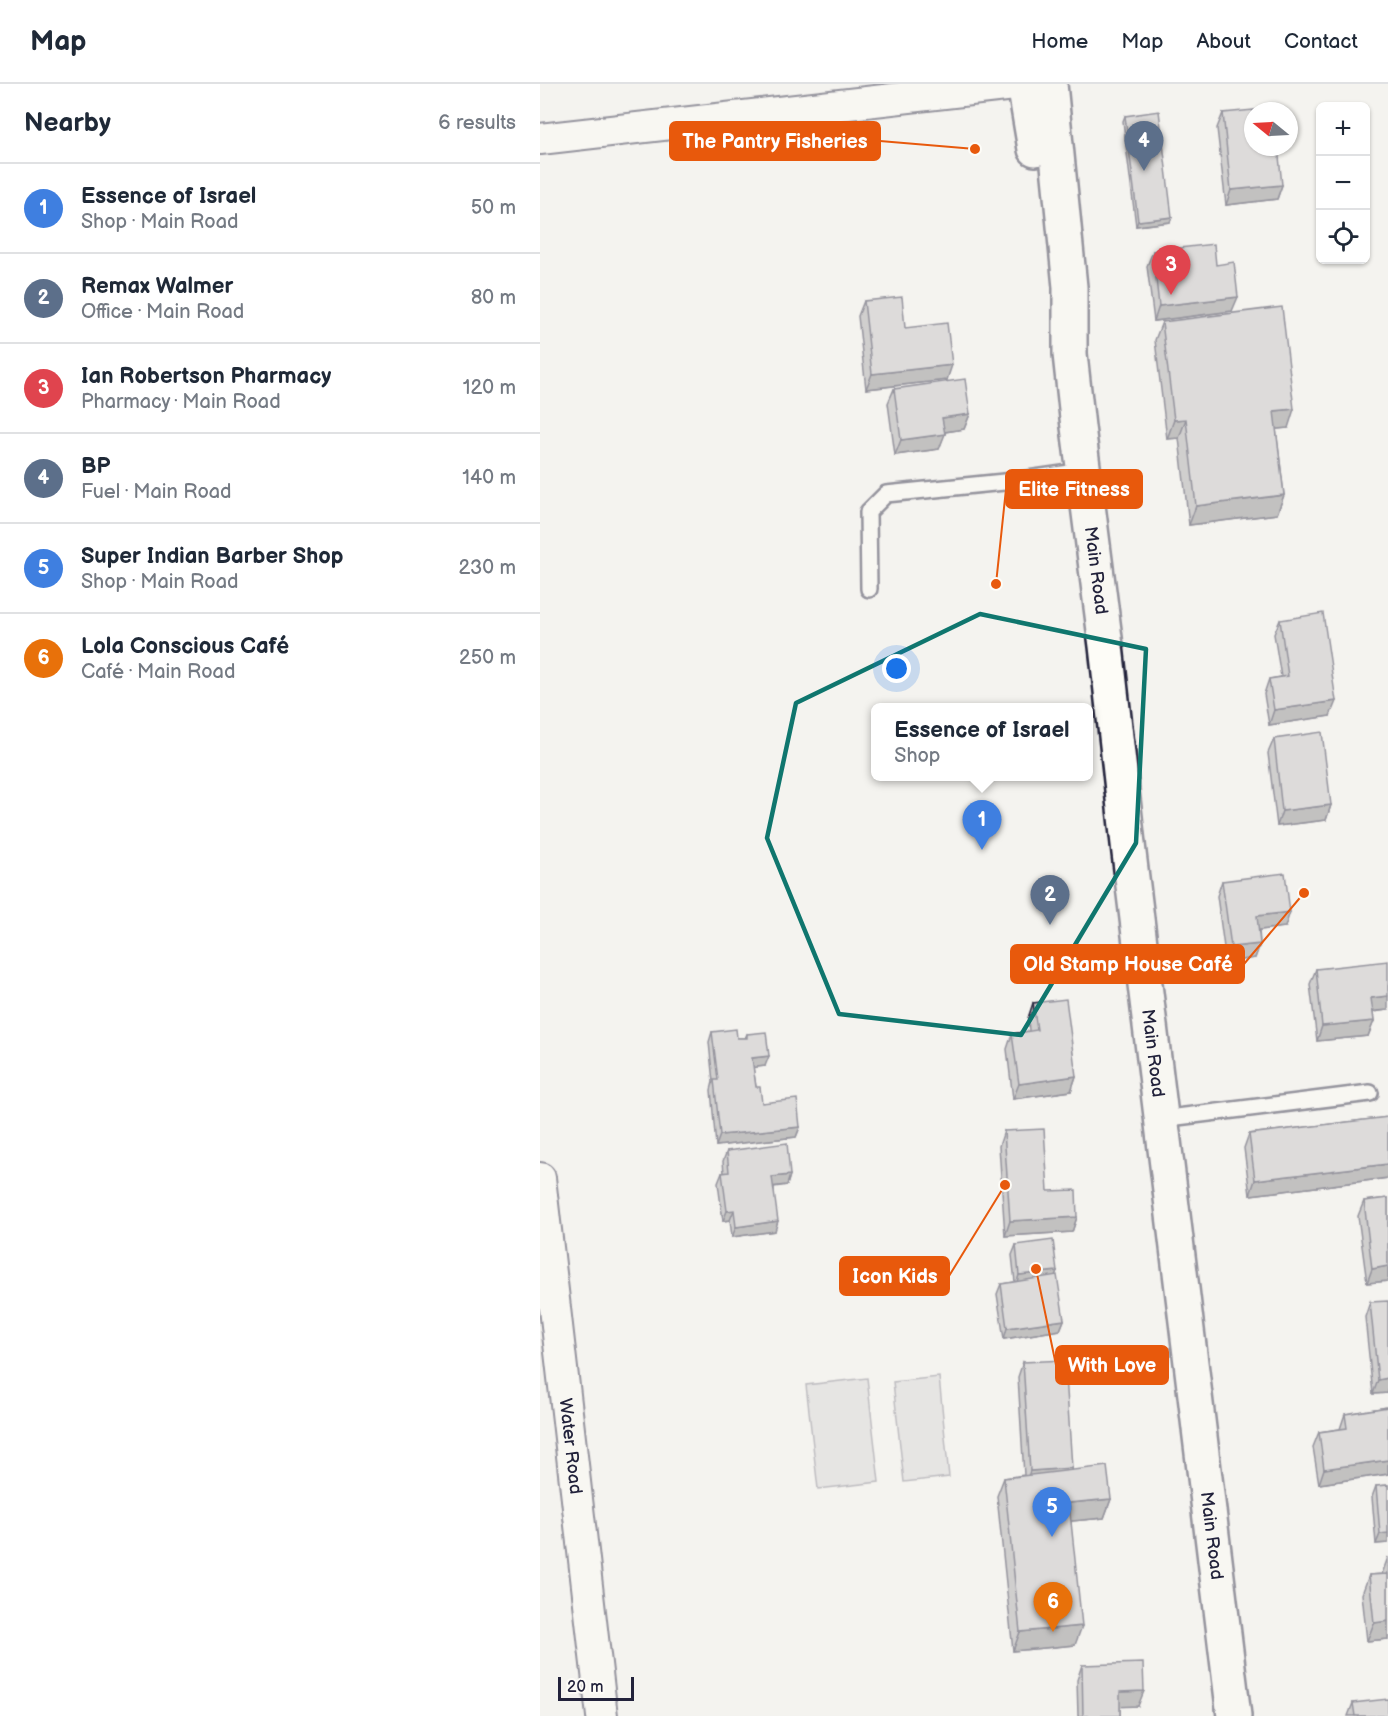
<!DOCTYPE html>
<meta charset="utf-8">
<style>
:root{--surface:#fff;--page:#f6f6f7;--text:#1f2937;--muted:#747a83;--line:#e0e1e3;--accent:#1f6fb2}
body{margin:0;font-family:"Balsamiq Sans",sans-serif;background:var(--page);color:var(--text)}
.controls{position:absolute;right:18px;top:18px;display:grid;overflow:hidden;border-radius:9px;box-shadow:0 2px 4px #0004}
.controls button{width:54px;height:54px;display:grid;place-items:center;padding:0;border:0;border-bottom:2px solid var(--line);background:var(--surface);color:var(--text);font:30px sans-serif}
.compass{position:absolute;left:704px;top:18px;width:54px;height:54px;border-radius:50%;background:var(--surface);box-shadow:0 2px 4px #0004;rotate:288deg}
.scale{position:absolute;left:18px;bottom:15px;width:76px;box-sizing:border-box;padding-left:6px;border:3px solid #22223b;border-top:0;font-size:16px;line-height:21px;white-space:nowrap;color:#22223b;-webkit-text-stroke:4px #fdfcf7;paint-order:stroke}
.you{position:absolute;left:357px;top:585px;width:21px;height:21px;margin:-15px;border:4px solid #fff;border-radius:50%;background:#1a73e8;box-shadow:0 0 0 9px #1a73e833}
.badge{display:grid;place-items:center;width:39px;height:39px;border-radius:50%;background:var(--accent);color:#fff;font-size:20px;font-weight:700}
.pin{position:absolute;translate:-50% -50px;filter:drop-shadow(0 2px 3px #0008)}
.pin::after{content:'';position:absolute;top:32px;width:21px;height:18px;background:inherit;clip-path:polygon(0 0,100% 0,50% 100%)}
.popup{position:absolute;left:331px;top:619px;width:222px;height:78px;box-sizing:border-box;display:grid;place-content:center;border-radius:9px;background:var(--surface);filter:drop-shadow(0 2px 4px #0005);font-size:20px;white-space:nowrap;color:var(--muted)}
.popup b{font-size:22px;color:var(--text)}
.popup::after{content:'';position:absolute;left:50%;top:100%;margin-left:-12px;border:12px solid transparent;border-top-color:var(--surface)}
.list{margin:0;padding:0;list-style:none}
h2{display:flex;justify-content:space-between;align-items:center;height:78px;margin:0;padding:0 24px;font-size:26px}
h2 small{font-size:20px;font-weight:400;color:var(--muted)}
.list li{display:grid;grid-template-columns:39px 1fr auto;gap:18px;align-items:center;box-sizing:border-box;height:90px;padding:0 24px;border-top:2px solid var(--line)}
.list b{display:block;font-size:22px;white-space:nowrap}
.list p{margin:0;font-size:20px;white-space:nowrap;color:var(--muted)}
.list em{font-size:20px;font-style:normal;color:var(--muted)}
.icon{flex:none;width:33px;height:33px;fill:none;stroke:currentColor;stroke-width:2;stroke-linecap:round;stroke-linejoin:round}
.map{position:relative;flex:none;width:848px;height:1632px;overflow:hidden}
header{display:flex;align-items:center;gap:36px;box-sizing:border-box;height:84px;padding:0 30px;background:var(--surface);border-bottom:2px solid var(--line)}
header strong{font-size:28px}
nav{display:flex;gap:33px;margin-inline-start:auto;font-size:21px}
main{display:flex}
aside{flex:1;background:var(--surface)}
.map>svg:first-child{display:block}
.green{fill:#d5d4d5;stroke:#7c7b88;stroke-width:1.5}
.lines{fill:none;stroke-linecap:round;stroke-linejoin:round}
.lane-casing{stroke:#22223b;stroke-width:20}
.street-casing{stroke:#22223b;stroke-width:34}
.secondary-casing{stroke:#22223b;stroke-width:38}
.lane{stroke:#fdfcf7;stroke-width:15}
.street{stroke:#fdfcf7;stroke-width:30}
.secondary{stroke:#fdfcf7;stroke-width:33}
.wall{fill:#a5a4a7;stroke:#22223b;stroke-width:1.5}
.shaded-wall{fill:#868688;stroke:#22223b;stroke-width:1.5}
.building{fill:#c0bfc2;stroke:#22223b;stroke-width:1.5}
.marked{fill:none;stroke:#0f766e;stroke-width:4.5;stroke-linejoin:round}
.labels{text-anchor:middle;stroke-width:4.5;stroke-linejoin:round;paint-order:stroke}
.street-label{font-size:18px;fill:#22223b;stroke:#fdfcf7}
.leader{fill:none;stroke:#e8590c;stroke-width:2}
.callout-dot{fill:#e8590c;stroke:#fdfcf7;stroke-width:2}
.callout{fill:#e8590c;stroke:#e8590c;stroke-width:2}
.callout-label{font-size:20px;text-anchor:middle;font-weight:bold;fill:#fff}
</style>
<header>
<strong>Map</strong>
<nav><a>Home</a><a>Map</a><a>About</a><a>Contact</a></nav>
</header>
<main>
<aside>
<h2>Nearby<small>6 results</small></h2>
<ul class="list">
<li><span class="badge" style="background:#3f7fe0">1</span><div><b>Essence of Israel</b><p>Shop · Main Road</p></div><em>50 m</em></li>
<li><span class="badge" style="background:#5c6f8a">2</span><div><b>Remax Walmer</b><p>Office · Main Road</p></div><em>80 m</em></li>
<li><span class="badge" style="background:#e0444e">3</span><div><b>Ian Robertson Pharmacy</b><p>Pharmacy · Main Road</p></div><em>120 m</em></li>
<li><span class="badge" style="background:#5c6f8a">4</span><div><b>BP</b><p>Fuel · Main Road</p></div><em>140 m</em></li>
<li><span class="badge" style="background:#3f7fe0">5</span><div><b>Super Indian Barber Shop</b><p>Shop · Main Road</p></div><em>230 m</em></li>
<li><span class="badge" style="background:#e8710a">6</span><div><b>Lola Conscious Café</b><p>Café · Main Road</p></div><em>250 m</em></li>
</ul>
</aside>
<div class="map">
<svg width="848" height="1632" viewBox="0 0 848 1632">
<rect width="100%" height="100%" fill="#f4f3ef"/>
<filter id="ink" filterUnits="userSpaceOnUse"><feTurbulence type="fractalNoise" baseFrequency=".0167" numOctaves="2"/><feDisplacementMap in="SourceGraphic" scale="12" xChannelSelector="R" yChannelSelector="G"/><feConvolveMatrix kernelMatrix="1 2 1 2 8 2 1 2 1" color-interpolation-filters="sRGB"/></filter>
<g filter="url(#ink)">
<g class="green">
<path d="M399,1293l10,100 -45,5 -11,-100z"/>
<path d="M327,1294l12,104 -61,7 -12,-104z"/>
</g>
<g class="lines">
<g class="lane-casing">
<g id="lane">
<path d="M329,505l-1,-77 18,-18 128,-13 70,-10"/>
<path d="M621,1035l209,-26"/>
</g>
</g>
<g class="street-casing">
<g id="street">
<path d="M0,55l484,-55"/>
<path id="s1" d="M0,1094l62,538"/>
</g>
</g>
<g class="secondary-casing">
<g id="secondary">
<path d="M484,0l11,65"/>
<path id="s2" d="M510,0l20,203v67l8,73 28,219 23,207 105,863"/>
</g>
</g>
<use href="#lane" class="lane"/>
<use href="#street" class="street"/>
<use href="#secondary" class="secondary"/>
</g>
<g class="wall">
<path d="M683,29l59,72 -5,14 -51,6 -9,-77z"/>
<path d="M585,32l47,101 -2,5 -34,4 -13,-105z"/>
<path d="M613,167l63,14 16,46 -78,10 -7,-55z"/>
<path d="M324,217l41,27 42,52 -81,9 -8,-73z"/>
<path d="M622,238l126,106 -12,1 8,66 -7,19 -88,11 -10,-87 -12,1 -12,-99z"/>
<path d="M354,305l76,25 -6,15 -19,3 -6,17 -44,6 -7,-52z"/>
<path d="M740,536l50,96 -61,9 -5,-31 5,-15 12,-2 -7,-43z"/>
<path d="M734,655l57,66 -5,15 -49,6 -9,-73z"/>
<path d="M682,797l63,46 -26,3 1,14 -5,14 -29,4 -9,-66z"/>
<path d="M776,885l72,41 -15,2 1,9 -6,15 -51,5 -7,-57z"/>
<path d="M493,919l43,73 -5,15 -58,8 -6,-50 5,-15 17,-3 -1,-13z"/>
<path d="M172,948l25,6h8l2,-4 18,32 -12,1 3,20 6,16 38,24 -4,10 -80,9 -5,-56 2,-8 -4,-40z"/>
<path d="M848,1033v61l-138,17 -6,-47 5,-14z"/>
<path d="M464,1047l44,60 29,26 -5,15 -67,4 -6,-90z"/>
<path d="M187,1067l63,24 -3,10 -13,2 1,44 -43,6 -2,-17 -7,1 -5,-38 4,-10h2l-1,-12z"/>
<path d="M848,1114v83l-21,2 -9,-67 6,-15z"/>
<path d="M476,1161l41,26 -2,4 9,45 -4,10 -56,9 -7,-45 4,-10 14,-2 -3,-27z"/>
<path d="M830,1218l18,91 -15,1 -8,-77z"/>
<path d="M483,1278l49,106 -1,2 40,29 -7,19 -33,3 4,124 -62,6 -16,-155 7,-18 20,-3 -6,-98z"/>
<path d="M848,1323v67l-69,10 -6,-37 6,-15 21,-3 5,-15z"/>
<path d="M848,1401v58l-12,1 -4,-47 4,-11z"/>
<path d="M848,1473v82l-21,2 -5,-47 7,-19 13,-1z"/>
<path d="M542,1581l56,41h-18v10h-42l-1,-36z"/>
<path d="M813,1619l35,13h-40z"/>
</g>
<g class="shaded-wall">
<path d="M742,101l-5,14 -51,6 5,-15z"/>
<path d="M632,133l-2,5 -34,4 2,-5z"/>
<path d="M698,213l-6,14 -78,10 5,-15z"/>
<path d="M412,281l-5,15 -81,9 6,-15z"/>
<path d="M754,325l-6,19 -21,2 7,-19z"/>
<path d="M430,330l-6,15 -27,4 5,-15z"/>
<path d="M646,335l-7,19 -12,1 7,-19z"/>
<path d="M405,350l-6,15 -44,6 6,-15z"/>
<path d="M744,411l-7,19 -88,11 7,-19z"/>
<path d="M796,617l-6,15 -61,9 5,-15z"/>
<path d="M791,721l-5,15 -49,6 5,-15z"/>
<path d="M750,828l-5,15 -34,4 6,-15z"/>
<path d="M720,860l-5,14 -29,4 5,-15z"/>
<path d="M848,912v14l-22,2 5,-14z"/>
<path d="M834,937l-6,15 -51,5 5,-15z"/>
<path d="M229,972l-4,10 -16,2 3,-10z"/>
<path d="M536,992l-5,15 -58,8 6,-15z"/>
<path d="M260,1043l-4,10 -80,9 4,-11z"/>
<path d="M848,1080v14l-138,17 5,-15z"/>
<path d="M250,1091l-3,10 -18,2 3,-10z"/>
<path d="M194,1126l-4,10 -7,1 4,-10z"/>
<path d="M537,1133l-5,15 -67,4 5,-15z"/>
<path d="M238,1137l-3,10 -43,6 4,-10z"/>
<path d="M848,1182v15l-21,2 5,-14z"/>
<path d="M517,1187l-4,10 -37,4 3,-10z"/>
<path d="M524,1236l-4,10 -56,9 3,-11z"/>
<path d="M848,1294v15l-15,1 5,-14z"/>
<path d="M848,1376v14l-69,10 5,-15z"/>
<path d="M532,1384l-6,14 -41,3 5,-14z"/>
<path d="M571,1415l-7,19 -42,4 7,-19z"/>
<path d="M848,1449v10l-12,1 4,-10z"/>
<path d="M848,1537v18l-21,2 7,-18z"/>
<path d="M542,1542l-7,19 -62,6 7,-19z"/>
<path d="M604,1607l-6,15 -24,1 6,-15z"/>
</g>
<g class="building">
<path d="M734,24v3h-21v36h25l4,38 -51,5 -8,-77z"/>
<path d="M619,27l13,106 -34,4 -13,-105z"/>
<path d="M674,160l2,21 18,-3 4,35 -79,9 -6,-55z"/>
<path d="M362,213l3,31 42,-5 5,42 -80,9 -8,-73z"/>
<path d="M742,223l12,102 -20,2 10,84 -88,11 -10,-87 -12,1 -12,-98z"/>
<path d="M425,295l5,35 -28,4 3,16 -44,6 -7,-51z"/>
<path d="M783,529l13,88 -62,9 -5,-31 19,-3 -8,-56z"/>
<path d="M782,648l9,73 -49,6 -8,-72z"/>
<path d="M745,789l5,39 -33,4 3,28 -29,3 -9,-66z"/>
<path d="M848,877v35l-17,2 3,23 -52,5 -6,-57z"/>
<path d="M526,915l10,77 -57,8 -7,-50 25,-4 -4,-27z"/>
<path d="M196,945l1,9h10v-4l19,-2 3,24 -17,2 4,29h4l2,16 35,-4 3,28 -80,8 -6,-55h4l-6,-48z"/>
<path d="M848,1033v47l-133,16 -6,-46z"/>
<path d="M504,1045l4,62 28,-1 1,27 -67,4 -6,-90z"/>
<path d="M247,1059l3,32 -18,2 6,44 -42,6 -2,-17 -7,1 -5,-38 7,-1 -2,-21z"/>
<path d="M848,1114v68l-16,3 -8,-68z"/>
<path d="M513,1156l4,31 -38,4 -3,-30z"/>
<path d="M517,1191l7,45 -57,8 -6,-44z"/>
<path d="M848,1217v77l-10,2 -8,-78z"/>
<path d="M525,1276l7,108 -42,3 -7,-109z"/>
<path d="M848,1323v53l-64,9 -5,-37 28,-4 -2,-14z"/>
<path d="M567,1382l4,33 -42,4 13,123 -62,6 -16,-154z"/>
<path d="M848,1401v48l-8,1 -4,-48z"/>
<path d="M848,1490v47l-14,2 -5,-48z"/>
<path d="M603,1579l1,28 -24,1v24h-37l-1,-51z"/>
<path d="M848,1615v17h-33l-2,-13z"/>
</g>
</g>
<path d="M0 0H848V1632H0ZM440,530l166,35 -10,194 -115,192 -182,-21 -72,-176 29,-135z" fill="#f4f3ef" fill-opacity=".55" fill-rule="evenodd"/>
<path class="marked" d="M440,530l166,35 -10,194 -115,192 -182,-21 -72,-176 29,-135z"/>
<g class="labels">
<g class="street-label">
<text dy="6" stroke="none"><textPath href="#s2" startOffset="489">Main Road</textPath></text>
<text dy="6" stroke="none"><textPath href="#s2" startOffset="975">Main Road</textPath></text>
<text dy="6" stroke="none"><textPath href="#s1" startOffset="270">Water Road</textPath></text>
<text dy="6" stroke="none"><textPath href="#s2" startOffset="1461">Main Road</textPath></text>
</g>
</g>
<path class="leader" d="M435 65L340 57M456 500L466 405M764 809L704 880M465 1101L409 1192M496 1185L516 1281"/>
<g class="callout-dot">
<circle cx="435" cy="65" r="6"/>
<circle cx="456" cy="500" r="6"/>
<circle cx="764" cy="809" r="6"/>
<circle cx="465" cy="1101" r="6"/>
<circle cx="496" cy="1185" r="6"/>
</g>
<g class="callout">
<rect x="130" y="38" width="210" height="38" rx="6"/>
<rect x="466" y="386" width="136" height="38" rx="6"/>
<rect x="471" y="861" width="233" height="38" rx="6"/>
<rect x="300" y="1173" width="109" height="38" rx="6"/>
<rect x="516" y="1262" width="112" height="38" rx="6"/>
</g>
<g class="callout-label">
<text x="235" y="64">The Pantry Fisheries</text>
<text x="534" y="412">Elite Fitness</text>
<text x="588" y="887">Old Stamp House Café</text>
<text x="355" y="1199">Icon Kids</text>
<text x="572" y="1288">With Love</text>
</g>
</svg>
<div class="controls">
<button>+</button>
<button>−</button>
<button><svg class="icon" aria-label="locate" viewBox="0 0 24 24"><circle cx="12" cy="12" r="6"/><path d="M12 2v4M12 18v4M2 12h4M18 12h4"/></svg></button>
</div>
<svg class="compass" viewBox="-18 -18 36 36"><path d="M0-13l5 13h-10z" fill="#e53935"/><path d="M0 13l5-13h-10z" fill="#747a83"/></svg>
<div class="scale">20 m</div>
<div class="you"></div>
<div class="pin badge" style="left:442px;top:766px;background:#3f7fe0">1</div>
<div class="popup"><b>Essence of Israel</b>Shop</div>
<div class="pin badge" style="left:510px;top:841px;background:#5c6f8a">2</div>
<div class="pin badge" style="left:631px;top:211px;background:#e0444e">3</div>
<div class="pin badge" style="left:604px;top:87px;background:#5c6f8a">4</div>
<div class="pin badge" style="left:512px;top:1453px;background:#3f7fe0">5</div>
<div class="pin badge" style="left:513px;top:1548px;background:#e8710a">6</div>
</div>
</main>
